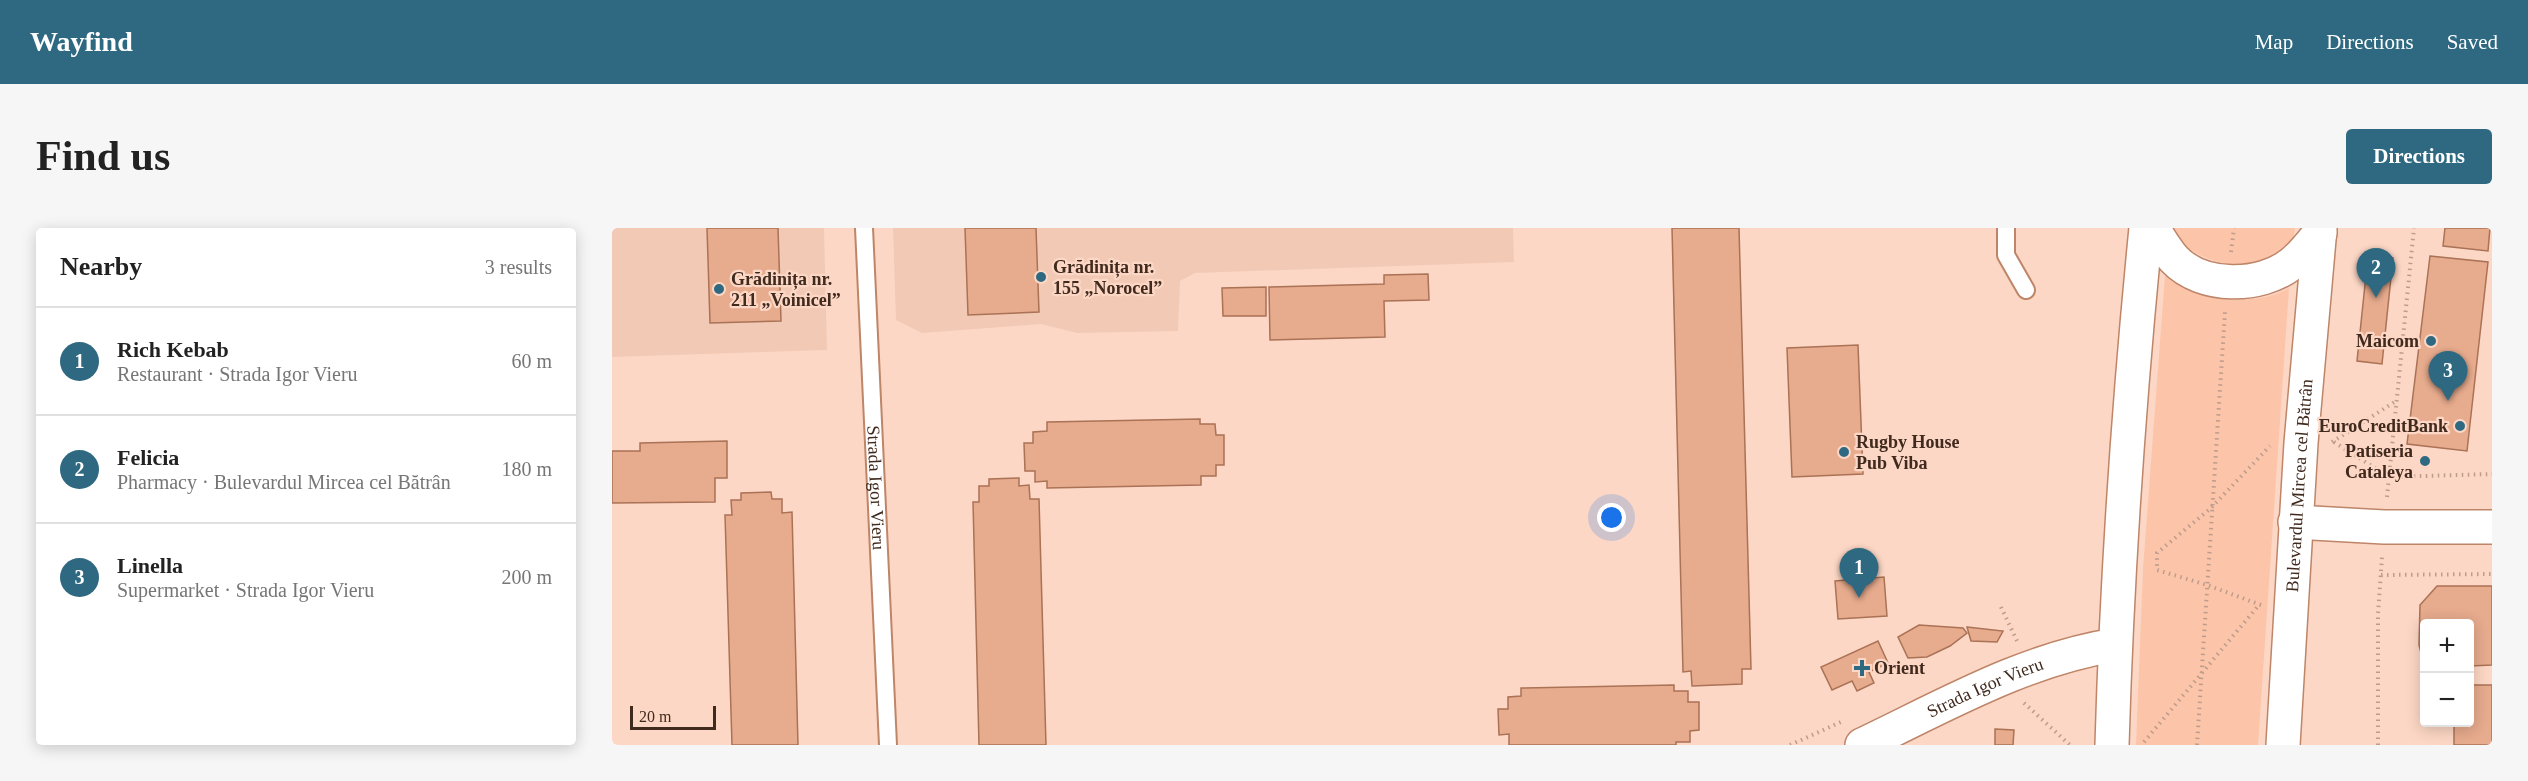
<!DOCTYPE html>
<meta charset="utf-8">
<style>
:root{--surface:#fff;--page:#f6f6f6;--text:#222;--muted:#767676;--line:#e0e0e0;--accent:#2e6981}
body{margin:0;font-family:Georgia,serif;background:var(--page);color:var(--text)}
.controls{position:absolute;right:18px;bottom:18px;display:grid;overflow:hidden;border-radius:6px;box-shadow:0 3px 15px #0003}
.controls button{width:54px;height:54px;display:grid;place-items:center;padding:0;border:0;border-bottom:2px solid var(--line);background:var(--surface);color:var(--text);font:30px sans-serif}
.scale{position:absolute;left:18px;bottom:15px;width:86px;box-sizing:border-box;padding-left:6px;border:3px solid #40291d;border-top:0;font-size:16px;line-height:21px;white-space:nowrap;color:#40291d;-webkit-text-stroke:4px #fdd7c5;paint-order:stroke}
.you{position:absolute;left:1000px;top:290px;width:21px;height:21px;margin:-15px;border:4px solid #fff;border-radius:50%;background:#1a73e8;box-shadow:0 0 0 9px #1a73e833}
.badge{display:grid;place-items:center;width:39px;height:39px;border-radius:50%;background:var(--accent);color:#fff;font-size:20px;font-weight:700}
.pin{position:absolute;translate:-50% -50px;filter:drop-shadow(0 2px 3px #0008)}
.pin::after{content:'';position:absolute;top:32px;width:21px;height:18px;background:inherit;clip-path:polygon(0 0,100% 0,50% 100%)}
.list{margin:0;padding:0;list-style:none}
h2{display:flex;justify-content:space-between;align-items:center;height:78px;margin:0;padding:0 24px;font-size:26px}
h2 small{font-size:20px;font-weight:400;color:var(--muted)}
.list li{display:grid;grid-template-columns:39px 1fr auto;gap:18px;align-items:center;box-sizing:border-box;height:108px;padding:0 24px;border-top:2px solid var(--line)}
.list b{display:block;font-size:22px;white-space:nowrap}
.list p{margin:0;font-size:20px;white-space:nowrap;color:var(--muted)}
.list em{font-size:20px;font-style:normal;color:var(--muted)}
.map{position:relative;flex:none;width:1880px;height:517px;overflow:hidden;border-radius:6px}
header{display:flex;align-items:center;gap:36px;box-sizing:border-box;height:84px;padding:0 30px;background:var(--accent);color:#fff}
header strong{font-size:28px}
nav{display:flex;gap:33px;margin-inline-start:auto;font-size:21px}
.intro{display:flex;align-items:center;justify-content:space-between;box-sizing:border-box;height:144px;padding:0 36px}
h1{margin:0;font-size:42px}
.button{padding:15px 27px;border-radius:6px;background:var(--accent);color:#fff;font-size:21px;font-weight:700}
main{display:flex;gap:36px;padding:0 36px}
aside{flex:1;background:var(--surface);border-radius:6px;box-shadow:0 3px 15px #0003}
.map>svg:first-child{display:block}
.built{fill:#f2c9b5}
.green{fill:#fcc5a9}
.building{fill:#e7ab8d;stroke:#aa7256;stroke-width:1.5}
.lines{fill:none;stroke-linecap:round;stroke-linejoin:round}
.service-casing{stroke:#be8568;stroke-width:20}
.tertiary-casing{stroke:#be8568;stroke-width:36}
.secondary-casing{stroke:#be8568;stroke-width:36}
.primary-casing{stroke:#be8568;stroke-width:36}
.path{stroke:#bd9c8c;stroke-width:4;stroke-dasharray:1.5 4.5;stroke-linecap:butt}
.service{stroke:#fff;stroke-width:16}
.tertiary{stroke:#fff;stroke-width:33}
.secondary{stroke:#fff;stroke-width:33}
.primary{stroke:#fff;stroke-width:33}
.poi-dot{fill:#2e6981;stroke:#fdd7c5;stroke-width:2}
.labels{text-anchor:middle;stroke-width:4.5;stroke-linejoin:round;paint-order:stroke}
.poi-label{font-size:18px;font-weight:bold;fill:#40291d;stroke:#fdd7c5;text-anchor:start}
.street-label{font-size:18px;fill:#40291d;stroke:#fdd7c5}
</style>
<header>
<strong>Wayfind</strong>
<nav><a>Map</a><a>Directions</a><a>Saved</a></nav>
</header>
<div class="intro"><h1>Find us</h1><a class="button">Directions</a></div>
<main>
<aside>
<h2>Nearby<small>3 results</small></h2>
<ul class="list">
<li><span class="badge">1</span><div><b>Rich Kebab</b><p>Restaurant · Strada Igor Vieru</p></div><em>60 m</em></li>
<li><span class="badge">2</span><div><b>Felicia</b><p>Pharmacy · Bulevardul Mircea cel Bătrân</p></div><em>180 m</em></li>
<li><span class="badge">3</span><div><b>Linella</b><p>Supermarket · Strada Igor Vieru</p></div><em>200 m</em></li>
</ul>
</aside>
<div class="map">
<svg width="1880" height="517" viewBox="0 0 1880 517">
<rect width="100%" height="100%" fill="#fdd7c5"/>
<g class="built">
<path d="M0,0h212l3,122 -215,7z"/>
<path d="M281,0h620l1,34 -319,11 -15,8 -2,50 -101,2 -36,-9 -119,9 -26,-13z"/>
</g>
<g class="green">
<path d="M1562,0h121l-2,13c-7,6 -16,17 -25,20 -28,10 -84,0 -94,-33z"/>
<path d="M1553,47c32,27 89,33 124,13l-31,457h-122l7,-176z"/>
</g>
<g class="building">
<path d="M95,0h71l3,93 -71,2z"/>
<path d="M353,0h71l3,84 -71,3z"/>
<path d="M1060,0h67l12,441h-9v15l-50,2 -1,-15 -8,1z"/>
<path d="M1833,0h45l-2,23 -45,-5z"/>
<path d="M1756,28l25,2 -11,106 -25,-3z"/>
<path d="M1818,28l58,6 -21,189 -60,-7z"/>
<path d="M816,46l1,26 -45,1 1,36 -115,3 -1,-53 115,-3v-9z"/>
<path d="M654,59v29h-43l-1,-28z"/>
<path d="M1246,117l5,129 -71,3 -5,-129z"/>
<path d="M588,191v5h15l1,11h8v30h-8v11h-15v9l-154,3v-7l-12,1v-11h-10l-1,-28h9v-11l14,-1v-9z"/>
<path d="M115,213v37h-12v24l-103,1v-52h28v-8z"/>
<path d="M407,250v8l10,-1 1,14h9l7,246h-67l-6,-243h6v-16h10v-7z"/>
<path d="M159,264l1,7h10v14l10,-1 6,233h-66l-7,-230h7l-1,-15h10v-7z"/>
<path d="M1272,349l3,39 -49,3 -3,-38z"/>
<path d="M1825,358h55v79l-22,1v-43h-46v41l-5,-19 1,-40z"/>
<path d="M1307,397l44,3 4,5 -17,13 -23,11 -19,1 -10,-21z"/>
<path d="M1355,399l36,4 -6,11 -26,-1z"/>
<path d="M1266,413l10,22 -19,9 5,11 -17,8 -5,-10 -20,9 -11,-23z"/>
<path d="M1062,457v6h14v11h11v28l-9,1v11h-14v3h-167v-11l-10,1 -1,-26h10v-12l13,-1v-8z"/>
<path d="M1858,457h22v60h-38v-23h16z"/>
<path d="M1383,501l19,1 -1,15h-18z"/>
</g>
<g class="lines">
<g class="service-casing">
<g id="service">
<path id="s1" d="M252,0l24,517"/>
<path d="M1394,0v27l20,35"/>
</g>
</g>
<g class="tertiary-casing">
<path id="tertiary" d="M1683,294l89,5h108"/>
</g>
<g class="secondary-casing">
<g id="secondary">
<path id="s2" d="M1250,517c82,-39 163,-86 253,-100"/>
</g>
</g>
<g class="primary-casing">
<g id="primary">
<path d="M1541,0c6,10 13,22 21,31 28,30 87,29 117,5 11,-8 20,-21 29,-31"/>
<path d="M1500,517c5,-173 17,-345 34,-517"/>
<path id="s3" d="M1671,517l18,-302 19,-215"/>
</g>
</g>
<g class="path">
<path d="M1619,24l3,-24"/>
<path d="M1720,214l64,-41"/>
<path d="M1722,214l55,35 103,-3"/>
<path d="M1775,269l27,-269"/>
<path d="M1769,347l111,-1"/>
<path d="M1649,377l-54,-20 -50,-15v-17l54,-45 59,-62"/>
<path d="M1389,379l16,34"/>
<path d="M1412,475l46,42"/>
<path d="M1532,514l115,-137"/>
<path d="M1178,517l51,-23"/>
<path d="M1585,517l28,-433"/>
<path d="M1766,517v-131l4,-57"/>
</g>
<use href="#service" class="service"/>
<use href="#tertiary" class="tertiary"/>
<use href="#secondary" class="secondary"/>
<use href="#primary" class="primary"/>
</g>
<g class="poi-dot">
<circle cx="429" cy="49" r="6"/>
<circle cx="107" cy="61" r="6"/>
<circle cx="1819" cy="113" r="6"/>
<circle cx="1848" cy="198" r="6"/>
<circle cx="1232" cy="224" r="6"/>
<circle cx="1813" cy="233" r="6"/>
<path d="M1247 431h6v6h6v6h-6v6h-6v-6h-6v-6h6z"/>
</g>
<g class="labels">
<g class="poi-label">
<text x="441" y="45">Grădinița nr.<tspan x="441" dy="21">155 „Norocel”</tspan></text>
<text x="119" y="57">Grădinița nr.<tspan x="119" dy="21">211 „Voinicel”</tspan></text>
<text x="1807" y="119" text-anchor="end">Maicom</text>
<text x="1836" y="204" text-anchor="end">EuroCreditBank</text>
<text x="1244" y="220">Rugby House<tspan x="1244" dy="21">Pub Viba</tspan></text>
<text x="1801" y="229" text-anchor="end">Patiseria<tspan x="1801" dy="21">Cataleya</tspan></text>
<text x="1262" y="446">Orient</text>
</g>
<g class="street-label">
<text dy="6" stroke="none"><textPath href="#s1" startOffset="260">Strada Igor Vieru</textPath></text>
<text dy="6" stroke="none"><textPath href="#s3" startOffset="260">Bulevardul Mircea cel Bătrân</textPath></text>
<text dy="6" stroke="none"><textPath href="#s2" startOffset="136">Strada Igor Vieru</textPath></text>
</g>
</g>
</svg>
<div class="controls">
<button>+</button>
<button>−</button>
</div>
<div class="scale">20 m</div>
<div class="you"></div>
<div class="pin badge" style="left:1247px;top:370px">1</div>
<div class="pin badge" style="left:1764px;top:70px">2</div>
<div class="pin badge" style="left:1836px;top:173px">3</div>
</div>
</main>
